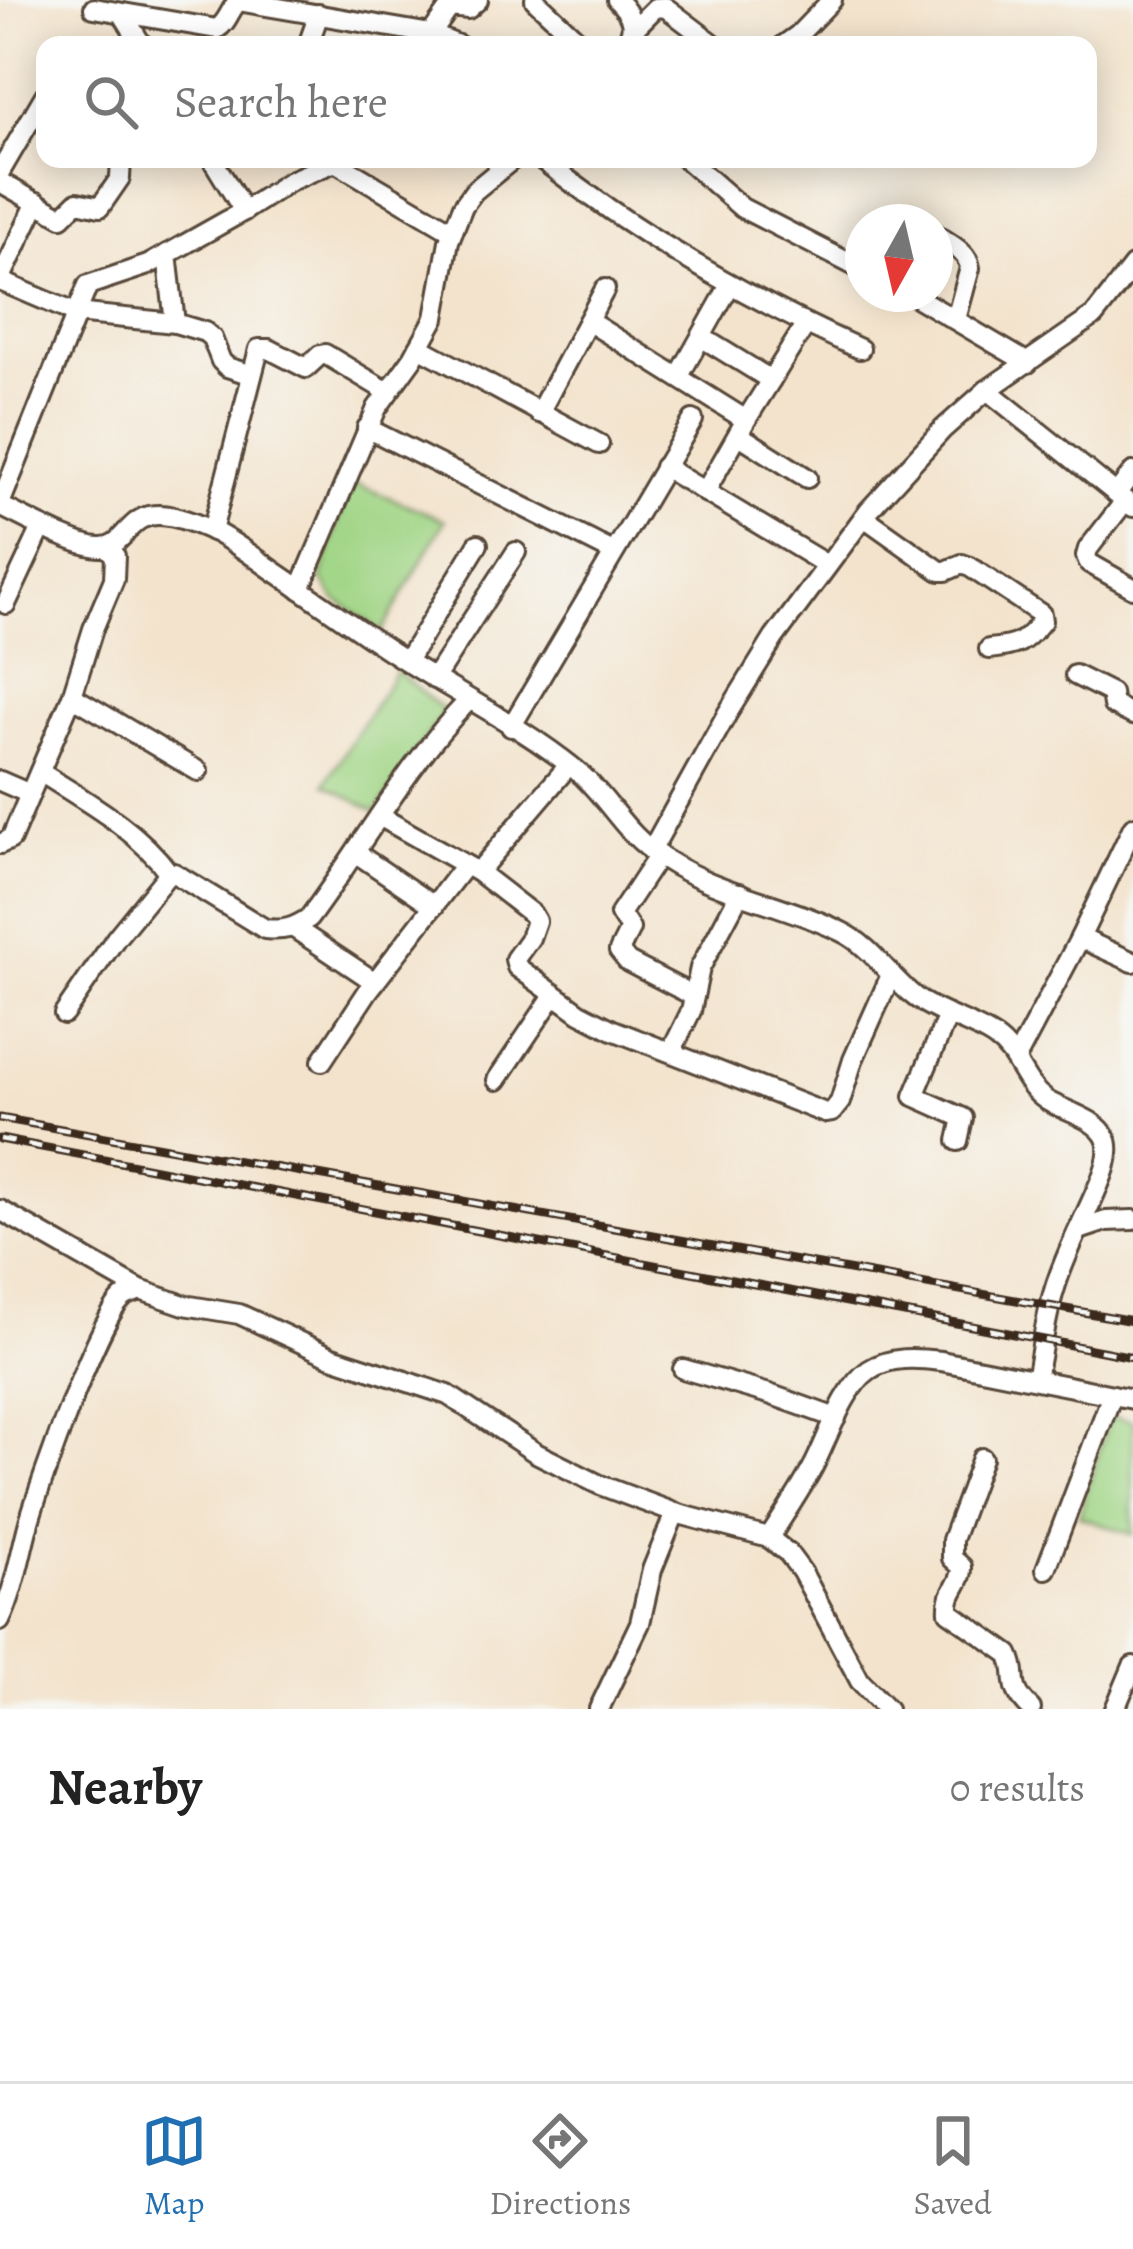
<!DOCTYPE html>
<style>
:root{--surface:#fff;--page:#f6f6f6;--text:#222;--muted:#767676;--line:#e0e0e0;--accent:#1f6fb2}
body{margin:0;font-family:Alegreya,serif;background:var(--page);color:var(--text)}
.compass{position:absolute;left:845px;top:204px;width:108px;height:108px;border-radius:50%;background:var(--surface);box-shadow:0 6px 30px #0003;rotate:188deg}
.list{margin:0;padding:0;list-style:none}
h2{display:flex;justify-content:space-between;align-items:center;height:156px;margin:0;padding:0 48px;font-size:51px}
h2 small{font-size:39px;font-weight:400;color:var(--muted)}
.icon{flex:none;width:66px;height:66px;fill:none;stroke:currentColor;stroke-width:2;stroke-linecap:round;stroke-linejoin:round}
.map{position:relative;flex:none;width:1133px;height:1709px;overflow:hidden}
.search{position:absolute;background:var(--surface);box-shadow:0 6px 30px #0003;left:36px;right:36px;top:36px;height:132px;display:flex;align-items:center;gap:30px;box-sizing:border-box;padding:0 42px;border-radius:24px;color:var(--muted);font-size:45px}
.sheet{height:372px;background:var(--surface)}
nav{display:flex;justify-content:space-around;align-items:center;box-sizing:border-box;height:168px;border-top:3px solid var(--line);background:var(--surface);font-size:33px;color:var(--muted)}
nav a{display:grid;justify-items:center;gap:6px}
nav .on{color:var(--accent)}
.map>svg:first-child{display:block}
.green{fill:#a1d586;stroke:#6e8052;stroke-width:3}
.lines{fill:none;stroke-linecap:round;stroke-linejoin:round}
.minor-casing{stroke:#574638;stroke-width:24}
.minor{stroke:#fff;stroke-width:18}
.rail-casing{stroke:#3b2a1e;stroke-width:9}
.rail{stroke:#f6f6f2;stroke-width:4.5;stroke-dasharray:14;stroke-linecap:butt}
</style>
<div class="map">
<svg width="1133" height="1709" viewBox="0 0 1133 1709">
<rect width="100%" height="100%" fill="#f6f6f2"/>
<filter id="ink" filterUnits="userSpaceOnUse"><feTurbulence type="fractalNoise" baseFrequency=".00833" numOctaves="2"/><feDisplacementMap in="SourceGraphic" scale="24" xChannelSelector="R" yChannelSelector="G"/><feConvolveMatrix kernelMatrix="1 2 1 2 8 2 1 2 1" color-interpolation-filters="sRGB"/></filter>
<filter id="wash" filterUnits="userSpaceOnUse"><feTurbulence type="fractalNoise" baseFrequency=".004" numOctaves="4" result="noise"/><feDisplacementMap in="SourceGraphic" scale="48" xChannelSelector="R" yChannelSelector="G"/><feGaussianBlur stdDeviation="2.7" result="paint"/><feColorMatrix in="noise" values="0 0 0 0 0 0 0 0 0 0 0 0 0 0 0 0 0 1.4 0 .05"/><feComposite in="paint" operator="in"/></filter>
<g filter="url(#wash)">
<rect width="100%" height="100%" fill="#f3e3cc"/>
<g class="green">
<path d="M351,482l94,38 -63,111 -47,-32 -14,-21z"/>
<path d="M396,671l48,40 -68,101 -51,-28z"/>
<path d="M1110,1417l23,4v114l-54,-19z"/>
</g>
</g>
<g filter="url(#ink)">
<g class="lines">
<g class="minor-casing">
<g id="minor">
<path d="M535,0l48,45"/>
<path d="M617,0c15,15 21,28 6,45"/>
<path d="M94,8l123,21c11,-7 12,-18 21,-28l193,33 27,11"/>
<path d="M122,13l20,32"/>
<path d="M633,30l22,-22 10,-1 50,38"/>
<path d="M431,34l19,-27 18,2 10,-9"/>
<path d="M308,45l11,-31"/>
<path d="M784,45l14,-10 34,-35"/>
<path d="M212,159l32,52"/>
<path d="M541,159c98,77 206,139 319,190"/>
<path d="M686,159l56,49 121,62"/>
<path d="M0,172l45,-77"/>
<path d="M0,182l62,35 15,-15 23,5 20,-29 1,-19"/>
<path d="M911,218l5,4"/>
<path d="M935,234c13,9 33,17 35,34l-14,51"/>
<path d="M167,254l8,69"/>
<path d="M0,280l37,-78"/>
<path d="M0,281l75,32 100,10 30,9 7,6 9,23 6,6 25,8"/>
<path d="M911,294l117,69"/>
<path d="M588,321l158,99 -41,72"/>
<path d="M701,337l70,43"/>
<path d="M419,347l180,97"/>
<path d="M679,376l51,-91"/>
<path d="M987,390l146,117"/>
<path d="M539,413l66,-124"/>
<path d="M746,420l60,-96"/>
<path d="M367,428l246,124"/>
<path d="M739,435l68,43"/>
<path d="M664,467l163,98"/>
<path d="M1116,494l17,-22"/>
<path d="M1125,501l-37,48 -2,7 3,7 44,25"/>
<path d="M0,504l88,-219 60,-20 96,-54 46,-30 45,-19 117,69"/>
<path d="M0,506c24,11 76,41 100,41 21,1 26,-22 43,-29 20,-9 52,5 70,13 22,11 41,26 61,40 37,25 74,52 112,77 60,40 135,77 190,122 28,23 45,57 74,79 56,43 128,52 190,82 32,15 48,45 75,66 24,18 55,24 80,41 24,16 27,46 51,62 17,11 51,18 60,38 7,15 -4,40 -10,53 -14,33 -32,65 -42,100 -9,28 -12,59 -18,88"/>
<path d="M864,517l76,54h6l16,-7 8,3 71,47 1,7c-18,22 -24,25 -53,28"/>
<path d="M212,531l47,-182h10l37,19 14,-13 5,-1 63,38"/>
<path d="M300,589l77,-181 36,-50 22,-40 14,-77 14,-35 11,-15 39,-32"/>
<path d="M6,604l36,-77"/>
<path d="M407,661l71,-117"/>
<path d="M1075,675l36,18 2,12 20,10"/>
<path d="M434,679l82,-127"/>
<path d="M72,696l126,75"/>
<path d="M511,727l182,-307"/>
<path d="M40,772c47,30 96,56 129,101"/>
<path d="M0,781l30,13 42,-98 21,-67 21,-50 1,-23 -8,-9"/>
<path d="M381,817l97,55 54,42 4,7 -6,17 -15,21 2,8 63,46 33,17 212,83 7,-1 8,-10 13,-42 38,-85"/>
<path d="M0,844l11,-5 19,-45"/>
<path d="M651,851l76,-137 47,-76 95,-128 74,-81 44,-39 107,-74 39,-50"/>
<path d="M356,853l78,53"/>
<path d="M659,855l-39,59 10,15 -11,22 9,11 66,34"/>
<path d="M478,872l91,-107"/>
<path d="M294,928l81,54"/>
<path d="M1080,938l53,24"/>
<path d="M64,1014l52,-76 53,-65h5l91,56c19,2 29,-1 44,-11 52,-70 99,-155 159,-217"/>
<path d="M948,1015l-34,81 49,22 -5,23"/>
<path d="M671,1052l20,-41 9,-43 40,-75"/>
<path d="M1016,1059l64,-121 53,-111"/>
<path d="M322,1061l46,-70 97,-126"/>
<path d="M497,1080l57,-85"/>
<path d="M0,1210l140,80 44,15 55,9 93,43 116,38 88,58 64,32 75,28 94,25 19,15 14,19 58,109 27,28"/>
<path d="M1079,1230l27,-9 27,-1"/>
<path d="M683,1369l86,25 67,24"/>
<path d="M982,1458l-30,82v18l10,9c1,17 -15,23 -13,45l60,42c12,24 -4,30 22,55"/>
<path d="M769,1538c15,-23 31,-47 44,-71 15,-28 30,-79 56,-97 21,-14 47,-12 72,-9l192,38"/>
<path d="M1046,1569l66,-174"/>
<path d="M0,1621c15,-32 20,-66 29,-99 10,-36 70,-205 94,-224 4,-4 11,-5 17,-8"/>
<path d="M599,1709l41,-86 12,-53 23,-57"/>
<path d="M1115,1709l18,-43"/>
</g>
</g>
<use href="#minor" class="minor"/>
<g class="rail-casing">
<g id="rail">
<path d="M0,1118l1133,203"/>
<path d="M0,1139l1133,218"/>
</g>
</g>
<use href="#rail" class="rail"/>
</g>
</g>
</svg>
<svg class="compass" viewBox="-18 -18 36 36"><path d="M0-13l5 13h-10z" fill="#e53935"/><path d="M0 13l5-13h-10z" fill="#767676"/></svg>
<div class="search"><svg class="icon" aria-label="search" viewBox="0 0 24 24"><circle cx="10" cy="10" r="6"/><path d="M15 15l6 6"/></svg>Search here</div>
</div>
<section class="sheet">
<h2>Nearby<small>0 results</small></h2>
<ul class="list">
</ul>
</section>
<nav>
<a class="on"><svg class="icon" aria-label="map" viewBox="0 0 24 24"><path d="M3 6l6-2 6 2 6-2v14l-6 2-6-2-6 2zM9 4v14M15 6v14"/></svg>Map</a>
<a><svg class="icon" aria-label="directions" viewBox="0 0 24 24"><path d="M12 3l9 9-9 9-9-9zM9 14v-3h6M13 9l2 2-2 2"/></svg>Directions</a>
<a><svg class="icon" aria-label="saved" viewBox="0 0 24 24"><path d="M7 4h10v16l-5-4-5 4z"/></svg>Saved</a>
</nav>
